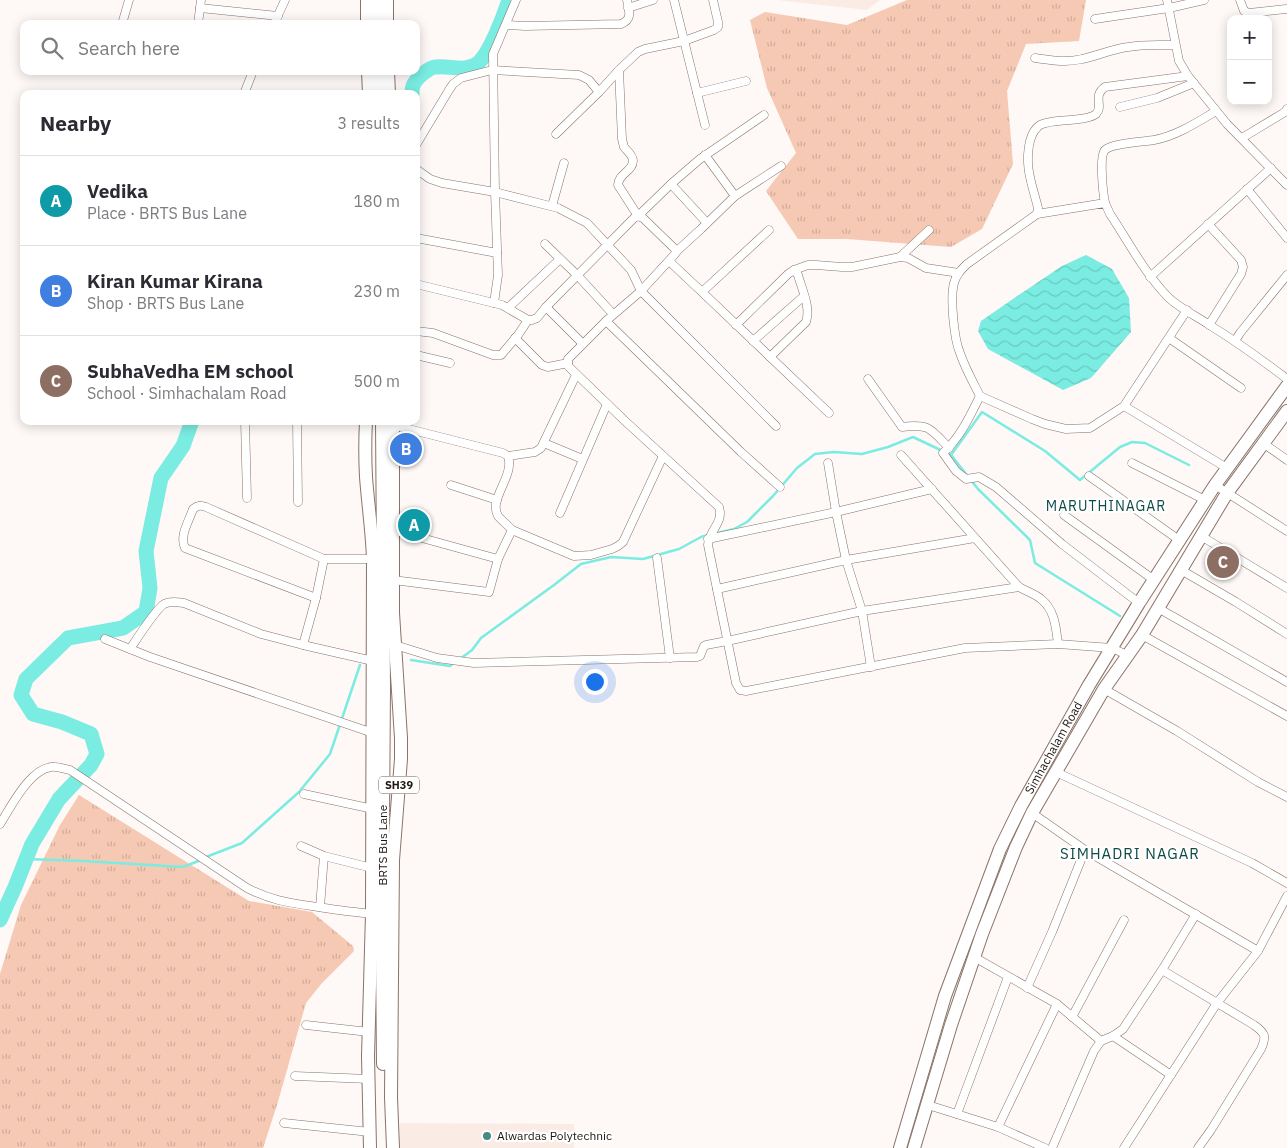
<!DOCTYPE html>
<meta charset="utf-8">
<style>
:root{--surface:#fff;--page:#f2f2f3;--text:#2b2b33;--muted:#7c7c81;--line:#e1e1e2;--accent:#458b84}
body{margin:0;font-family:"IBM Plex Sans",sans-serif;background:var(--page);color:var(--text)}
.controls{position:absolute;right:15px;top:15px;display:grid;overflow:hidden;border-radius:10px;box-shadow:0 2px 12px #0003}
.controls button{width:45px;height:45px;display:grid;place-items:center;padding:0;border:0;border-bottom:1px solid var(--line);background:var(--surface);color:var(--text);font:25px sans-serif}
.you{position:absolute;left:594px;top:681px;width:18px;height:18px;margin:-12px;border:4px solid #fff;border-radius:50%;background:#1a73e8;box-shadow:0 0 0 8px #1a73e833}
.badge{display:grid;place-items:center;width:32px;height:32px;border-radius:50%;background:var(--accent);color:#fff;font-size:16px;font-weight:700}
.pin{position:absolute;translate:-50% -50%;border:2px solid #fff;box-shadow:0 1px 5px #0006}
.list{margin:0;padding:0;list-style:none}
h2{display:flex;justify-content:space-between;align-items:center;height:65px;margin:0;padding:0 20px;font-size:21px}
h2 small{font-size:16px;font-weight:400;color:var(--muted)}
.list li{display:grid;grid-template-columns:32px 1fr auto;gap:15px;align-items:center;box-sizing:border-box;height:90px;padding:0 20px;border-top:1px solid var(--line)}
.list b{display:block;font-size:19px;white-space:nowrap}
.list p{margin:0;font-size:16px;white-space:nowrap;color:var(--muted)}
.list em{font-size:16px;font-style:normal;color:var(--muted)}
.icon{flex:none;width:28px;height:28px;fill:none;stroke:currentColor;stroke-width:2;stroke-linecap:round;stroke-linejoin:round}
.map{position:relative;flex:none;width:1287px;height:1148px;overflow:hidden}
.search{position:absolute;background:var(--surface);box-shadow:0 2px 12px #0003;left:20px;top:20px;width:400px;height:55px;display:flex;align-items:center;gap:12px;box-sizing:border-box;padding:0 18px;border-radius:10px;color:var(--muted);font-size:19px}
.panel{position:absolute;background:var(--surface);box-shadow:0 2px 12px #0003;left:20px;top:90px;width:400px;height:335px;border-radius:10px}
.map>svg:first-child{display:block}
.built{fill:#faece5}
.grass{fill:url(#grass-tufts)}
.water{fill:url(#water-waves)}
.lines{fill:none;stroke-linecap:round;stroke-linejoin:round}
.stream{stroke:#7aece1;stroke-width:2.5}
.river{stroke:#7aece1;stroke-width:15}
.street-casing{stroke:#8a7368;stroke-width:9}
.primary-casing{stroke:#8a7368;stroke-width:14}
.street{stroke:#fff;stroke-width:8}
.primary{stroke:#fff;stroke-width:12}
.poi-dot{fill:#458b84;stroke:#fff;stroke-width:2}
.labels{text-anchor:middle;stroke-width:4.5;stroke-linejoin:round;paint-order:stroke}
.shield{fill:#fff;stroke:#625c58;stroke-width:1}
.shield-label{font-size:11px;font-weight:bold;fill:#1f1611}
.street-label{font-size:12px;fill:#1f1611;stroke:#fff}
.poi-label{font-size:12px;fill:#1f1611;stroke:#fff;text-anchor:start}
.neighbourhood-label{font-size:14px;letter-spacing:1px;fill:#0d4b46;stroke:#fff}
.quarter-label{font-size:15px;letter-spacing:1px;fill:#0d4b46;stroke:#fff}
</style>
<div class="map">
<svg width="1287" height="1148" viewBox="0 0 1287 1148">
<defs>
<pattern id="grass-tufts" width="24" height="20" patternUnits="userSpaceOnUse" patternTransform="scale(1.25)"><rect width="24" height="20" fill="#f5c9b3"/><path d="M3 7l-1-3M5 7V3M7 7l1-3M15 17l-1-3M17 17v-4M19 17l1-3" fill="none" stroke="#d2ac99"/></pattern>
<pattern id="water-waves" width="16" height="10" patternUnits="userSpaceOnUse" patternTransform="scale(1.25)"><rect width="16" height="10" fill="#7aece1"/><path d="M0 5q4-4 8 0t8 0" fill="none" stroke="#69cac0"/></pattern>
</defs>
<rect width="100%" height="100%" fill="#fef8f6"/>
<g class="built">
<path d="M777,0h103l-13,10z"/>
<path d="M1222,552l10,6 -8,14 -10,-6z"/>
<path d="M400,1123l174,1v24h-175z"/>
</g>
<g class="grass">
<path d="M907,0h179l-7,41 -53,3 -19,47 6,73 -31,65 -31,18 -104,-8h-49l-32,-48 30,-38 -29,-65 -17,-68 15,-8 82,13z"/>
<path d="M79,795l170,106 63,11 41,34 1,5 -32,32 -16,20 -29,102 -14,43h-263v-174l21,-69 39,-80z"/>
</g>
<path class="water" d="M1086,255l26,14 17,29 2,34 -40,46 -28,12 -75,-41 -10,-18 3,-10 29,-20 52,-35z"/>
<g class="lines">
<g class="stream">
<path d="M951,455l27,34 52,51 5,23 85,53"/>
<path d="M713,534l21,-5 13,-7 26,-26 24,-28 18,-14 19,-2 28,2 26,-7 25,-10 38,18 31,-43 63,39 35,29 40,-33 12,-5 13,1 44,22"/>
<path d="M460,659l12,-9 9,-12 73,-53 27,-21 30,-7 32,2 36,-10 22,-12 7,-2"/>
<path d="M411,660l39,6 3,-3"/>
<path d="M206,857l36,-14 57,-51 31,-38 30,-89"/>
<path d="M26,859l57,2 100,6 18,-7"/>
</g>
<g class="river">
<path d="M412,94c0,-3 0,-6 1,-8 2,-7 16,-19 23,-19 13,-2 30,6 42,-4 12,-10 26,-48 31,-63"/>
<path d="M0,920l15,-33 17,-43 27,-45 32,-34 6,-11 -6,-20 -29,-12 -29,-8 -12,-19 5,-16 42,-41 55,-10 23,-16 4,-24 -4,-37 15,-73 22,-32 9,-25"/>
</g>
<g class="street-casing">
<g id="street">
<path d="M674,0l31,125"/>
<path d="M1167,0l12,61 9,15 39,48 60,61"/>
<path d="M1240,0l4,11 5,2 37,-4"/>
<path d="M200,8l78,8"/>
<path d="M628,8l25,-8"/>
<path d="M1095,19l74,-11 35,-8"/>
<path d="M122,24l7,-24"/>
<path d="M198,24l3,-24"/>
<path d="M274,24l11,-24"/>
<path d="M506,25l19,1 96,-2c12,-5 8,-13 6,-24"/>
<path d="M1035,58c15,2 31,5 47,1 15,-3 30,-10 46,-12 15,-3 31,-2 47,-2"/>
<path d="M619,70l3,69c1,3 1,5 2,8 3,4 9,8 9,14 0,10 -15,13 -15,24l20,31 33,-32 29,-25 64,-44"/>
<path d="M697,93l49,-12"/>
<path d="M244,94l9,-23"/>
<path d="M1120,107l37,-9 37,-15"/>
<path d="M556,134l43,-42"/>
<path d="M1242,138l43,-26 2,-3"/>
<path d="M416,145l33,-55 4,-6 8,-6 31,-8 87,5 10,5 10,12 20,-22 19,-18 7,-3 39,-8 30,-11 4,-3v-5l-5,-22"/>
<path d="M705,155l30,41"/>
<path d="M416,169l14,10 12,4 53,9 63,16 29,15 44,47 10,21 135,135"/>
<path d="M671,184l36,39"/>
<path d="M1247,189l40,49"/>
<path d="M1105,203c-2,-10 -6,-47 0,-53 7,-7 38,-8 49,-10 22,-4 42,-17 62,-29"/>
<path d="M552,206l12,-43"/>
<path d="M1037,214l1,-6c-6,-24 -14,-42 -8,-67 2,-7 4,-12 10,-16 8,-4 21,-4 30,-5 8,-1 20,-1 26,-6 8,-8 -4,-18 9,-27l83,-11"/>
<path d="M1208,224l33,36 2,7 -2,7 -32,51"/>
<path d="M769,230l-67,62 127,121"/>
<path d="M416,238l81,15"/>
<path d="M545,244l33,32 35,38"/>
<path d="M677,251l24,-22 34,-33 46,-30"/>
<path d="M900,257l29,-27"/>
<path d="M669,261l33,31"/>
<path d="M794,270l14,-5h8l26,2h10l48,-10 8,1 18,10 33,5"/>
<path d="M1150,277l121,-109"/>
<path d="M416,284l86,21 26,15h4l5,-2 9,-11 88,-89 4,-2 5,2 34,33 -2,3 -34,37 -35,30 -38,38v7l57,55 94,86c5,16 -10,23 -11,38l28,138 4,7 6,1 219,-43 93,-4 54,4 15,7"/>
<path d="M494,303l4,-28 -3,-83 -2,-138 23,-54"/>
<path d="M546,307l36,36"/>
<path d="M508,308l52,-49"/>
<path d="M1187,310l-63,96 -34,22 -24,1 -21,-5 -13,-5 -52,-23c-7,-14 -15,-28 -20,-43 -6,-14 -10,-55 -6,-70 2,-8 7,-13 13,-19l70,-50 68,-11 5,11c18,27 34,58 57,82 10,11 31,21 44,30 26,16 51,34 76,53"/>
<path d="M606,321l135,131 39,35"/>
<path d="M736,325l52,-51 6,-4 4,5c4,15 13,32 8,47l-36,35"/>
<path d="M416,331l17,2 60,22h8l17,-20 10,-15"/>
<path d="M515,338l27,27 6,2 20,-4"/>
<path d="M1169,338l72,50"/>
<path d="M753,341l51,-45"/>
<path d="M1235,341l5,-8 47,-58"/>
<path d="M416,355l34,8"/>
<path d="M868,379l34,48c27,-4 29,2 47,21"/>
<path d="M980,396c-10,20 -20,42 -37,57l13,18 10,8 13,-2 17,10 66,57 77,59"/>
<path d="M1124,406l103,62"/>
<path d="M245,421l2,77"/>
<path d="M297,421l1,81"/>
<path d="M393,425l110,28 5,3c7,20 -20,43 -10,60 4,5 10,9 14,14l-14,29 -9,33 -96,-12"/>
<path d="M544,443l36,15"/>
<path d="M1263,443l24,17"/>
<path d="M901,455l118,132c7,4 16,7 22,12 14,11 15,29 17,45"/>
<path d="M508,456l27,-4 6,-4 35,-73"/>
<path d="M828,463l8,49 10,48 16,51 9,56"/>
<path d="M1132,463l73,37"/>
<path d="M1089,476l90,64"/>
<path d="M451,485l46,15"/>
<path d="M1215,485l72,46"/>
<path d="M560,513l47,-109"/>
<path d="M1064,515l90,65"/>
<path d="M393,530l105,29"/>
<path d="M512,530l62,26 17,-1 21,-6 6,-3 5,-4 40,-86"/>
<path d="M1201,536l86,52"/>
<path d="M708,539l128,-27 96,-23"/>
<path d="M657,558l13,100"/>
<path d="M1181,570l55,32 51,32"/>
<path d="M717,589l129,-29 129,-22"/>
<path d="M316,598l-131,-50c-6,-12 4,-27 8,-39 5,-4 8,-4 13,-2l118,52h49"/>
<path d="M1158,608l129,74"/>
<path d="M1142,635l145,81"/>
<path d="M105,639l45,18 223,76"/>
<path d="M303,645l13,-47 8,-39"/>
<path d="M395,645l42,13 37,5 223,-6 3,-1 4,-10 2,-1 21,-4 135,-30 157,-24"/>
<path d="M130,649c6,-9 26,-40 34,-45 6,-3 13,-2 20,-1l77,31 42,11 70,16"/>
<path d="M1104,689l73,42 81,51 29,15"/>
<path d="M1056,772l196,91 35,20"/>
<path d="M304,794l69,15"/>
<path d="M1032,813l53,37 173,101"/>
<path d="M0,824c11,-17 29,-54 51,-57 5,-1 13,2 19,3l177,118c25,13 44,15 71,19 18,3 36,5 54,7"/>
<path d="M301,846l23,10 48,12"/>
<path d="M320,907l4,-51"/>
<path d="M974,957l83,47 -59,123"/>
<path d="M1162,970l92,55c11,8 13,11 7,24l-50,81 -13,18"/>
<path d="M1027,988l25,-56 33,-82"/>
<path d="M1057,1004l44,37"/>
<path d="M1072,1017l52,-97"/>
<path d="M306,1025l63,7"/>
<path d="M1113,1036l58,39"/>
<path d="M295,1076l74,3"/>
<path d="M928,1105l70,22 47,21"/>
<path d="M957,1114l51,-137"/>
<path d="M284,1123l86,9"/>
<path d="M1052,1148l42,-97 7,-10 12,-5 10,-7 39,-59 34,-56"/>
<path d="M1124,1148l93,-145 41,-52 29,-55"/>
</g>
</g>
<g class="primary-casing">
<g id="primary">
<path d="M367,0v24"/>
<path d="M376,0v24"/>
<path d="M387,0v24"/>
<path d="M368,71l1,23"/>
<path d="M378,71v23"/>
<path d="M388,71l1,23"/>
<path d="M366,421c-1,19 -1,37 0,56 2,27 6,54 7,82l-1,355 -4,142 2,92"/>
<path d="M382,421l2,267 -2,265 1,111"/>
<path d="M393,1148l-2,-51 2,-237 8,-101v-21l-8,-125v-192"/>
<path id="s1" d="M900,1148l45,-152 55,-147 21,-43 68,-121 50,-82 76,-118 72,-99"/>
<path d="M914,1148l37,-123 31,-91 34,-87 16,-34 72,-124 38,-54 85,-142 60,-82"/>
</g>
</g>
<use href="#street" class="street"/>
<use href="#primary" class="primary"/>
</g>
<circle class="poi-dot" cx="487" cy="1136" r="5"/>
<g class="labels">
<rect class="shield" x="379" y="776.5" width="40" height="17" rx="4"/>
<g class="shield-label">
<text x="399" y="789">SH39</text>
</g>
<g class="street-label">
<text dy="4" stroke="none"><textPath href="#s1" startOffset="430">Simhachalam Road</textPath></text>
<text transform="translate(383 845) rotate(-90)" y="4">BRTS Bus Lane</text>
</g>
<g class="poi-label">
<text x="497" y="1140">Alwardas Polytechnic</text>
</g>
<g class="neighbourhood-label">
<text x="1106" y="511">MARUTHINAGAR</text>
</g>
<g class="quarter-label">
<text x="1130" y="859">SIMHADRI NAGAR</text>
</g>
</g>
</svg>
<div class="controls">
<button>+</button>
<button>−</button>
</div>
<div class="you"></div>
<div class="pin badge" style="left:414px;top:525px;background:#0f9aa8">A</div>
<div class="pin badge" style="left:406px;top:449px;background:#3f7fe0">B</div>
<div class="pin badge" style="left:1223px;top:562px;background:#8d6e63">C</div>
<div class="search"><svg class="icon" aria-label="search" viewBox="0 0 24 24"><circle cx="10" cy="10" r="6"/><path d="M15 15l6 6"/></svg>Search here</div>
<section class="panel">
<h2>Nearby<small>3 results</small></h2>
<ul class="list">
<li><span class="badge" style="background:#0f9aa8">A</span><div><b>Vedika</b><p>Place · BRTS Bus Lane</p></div><em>180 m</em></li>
<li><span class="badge" style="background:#3f7fe0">B</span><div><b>Kiran Kumar Kirana</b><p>Shop · BRTS Bus Lane</p></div><em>230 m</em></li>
<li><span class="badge" style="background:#8d6e63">C</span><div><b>SubhaVedha EM school</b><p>School · Simhachalam Road</p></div><em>500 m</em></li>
</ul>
</section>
</div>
